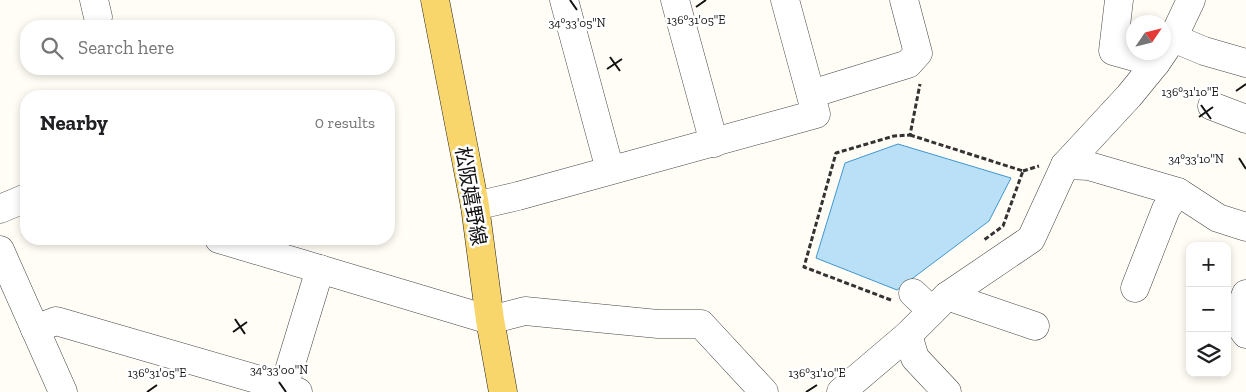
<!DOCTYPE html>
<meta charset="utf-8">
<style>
:root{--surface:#fff;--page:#f2f2f2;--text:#202124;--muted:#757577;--line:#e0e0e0}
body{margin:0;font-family:"Zilla Slab","Noto Sans JP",serif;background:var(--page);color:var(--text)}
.controls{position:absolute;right:15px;bottom:15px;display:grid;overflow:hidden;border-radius:10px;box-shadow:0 2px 8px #0003}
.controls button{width:45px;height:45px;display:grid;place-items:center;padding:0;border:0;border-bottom:1px solid var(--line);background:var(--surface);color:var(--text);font:25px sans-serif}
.compass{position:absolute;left:1126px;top:15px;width:45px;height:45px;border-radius:50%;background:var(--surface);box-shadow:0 2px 8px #0003;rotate:55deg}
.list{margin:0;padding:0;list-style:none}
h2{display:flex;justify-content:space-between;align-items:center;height:65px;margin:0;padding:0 20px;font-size:21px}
h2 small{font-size:16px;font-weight:400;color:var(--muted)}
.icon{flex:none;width:28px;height:28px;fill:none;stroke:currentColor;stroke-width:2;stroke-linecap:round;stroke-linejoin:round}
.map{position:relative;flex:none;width:1246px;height:392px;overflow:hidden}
.search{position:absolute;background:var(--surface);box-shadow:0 2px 8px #0003;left:20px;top:20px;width:375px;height:55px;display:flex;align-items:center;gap:12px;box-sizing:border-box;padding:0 18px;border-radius:20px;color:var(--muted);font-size:19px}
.panel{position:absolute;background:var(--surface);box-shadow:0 2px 8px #0003;left:20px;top:90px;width:375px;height:155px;border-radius:20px}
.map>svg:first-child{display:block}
.water{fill:#b9e0f7;stroke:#3f96cf}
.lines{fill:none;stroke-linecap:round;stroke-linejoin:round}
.minor-casing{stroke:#444;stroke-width:29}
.major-casing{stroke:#222;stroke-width:29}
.path{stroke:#333;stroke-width:3;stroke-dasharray:5 2.5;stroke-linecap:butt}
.minor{stroke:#fff;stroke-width:28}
.major{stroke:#f9d66b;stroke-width:28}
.ticks{fill:none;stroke:#111;stroke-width:2}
.labels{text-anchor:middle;stroke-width:5;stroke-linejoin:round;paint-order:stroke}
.street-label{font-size:20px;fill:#111;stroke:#fff}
.ticks-label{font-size:12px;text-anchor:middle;fill:#111;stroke:#fff;stroke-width:5;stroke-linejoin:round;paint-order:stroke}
</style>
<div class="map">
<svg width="1246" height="392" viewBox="0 0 1246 392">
<rect width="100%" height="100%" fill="#fffdf5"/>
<path class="water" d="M898,144l113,34 -22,43 -92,69 -81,-32 29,-95z"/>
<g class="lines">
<g class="minor-casing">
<g id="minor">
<path d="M94,0l4,17"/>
<path d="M564,0l46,170"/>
<path d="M675,0l39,143"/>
<path d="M1119,0l-6,51 43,12"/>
<path d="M1173,38l31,13 42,12"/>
<path d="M811,94l97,-30 10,-11 -14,-53"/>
<path d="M1212,106l34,13"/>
<path d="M1065,165l24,1 89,26 40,26 28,9"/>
<path d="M475,206l43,-10 298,-82 -31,-114"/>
<path d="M0,209l26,-11"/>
<path d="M219,239l271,81 35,-9 133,13h43l63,68"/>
<path d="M0,250l63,142"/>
<path d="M1135,288l31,-79 12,-17"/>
<path d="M913,293l19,18"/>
<path d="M1246,294l-10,26 10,14"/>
<path d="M947,296l88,30"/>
<path d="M35,329l21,-8 228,66"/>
<path d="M908,335l7,23 32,34"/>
<path d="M298,392l-14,-5 36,-118"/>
<path d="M841,392l67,-57 39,-39 84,-57 34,-74 64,-69 27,-33 17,-25 18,-38"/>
</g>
</g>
<g class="major-casing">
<path id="major" d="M435,0l40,206 15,114 13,72"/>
</g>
<g class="path">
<path d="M910,135l113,36 -20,55 -19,14"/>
<path d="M1023,171l16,-5"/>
<path d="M891,300l-87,-33 32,-114 58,-17 16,-1 10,-51"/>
</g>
<use href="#minor" class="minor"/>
<use href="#major" class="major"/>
</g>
<path class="ticks" d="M570,0l7,10M696,7l10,-7M610,57l10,14M607,69l15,-10M1236,91l10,-7M1201,105l10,14M1199,117l14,-10M1239,158l7,11M235,319l10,15M233,332l14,-10M279,382l7,10M147,392l10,-7M806,392l11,-7"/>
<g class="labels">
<g class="street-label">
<text transform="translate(471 196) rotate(80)" y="7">松阪嬉野線</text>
</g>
</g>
<g class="ticks-label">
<text x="696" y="24">136°31'05"E</text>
<text x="577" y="27">34°33'05"N</text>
<text x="1190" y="96">136°31'10"E</text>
<text x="1196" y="163">34°33'10"N</text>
<text x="279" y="374">34°33'00"N</text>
<text x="157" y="377">136°31'05"E</text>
<text x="817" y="377">136°31'10"E</text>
</g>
</svg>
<div class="controls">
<button>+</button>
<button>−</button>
<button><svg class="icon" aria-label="layers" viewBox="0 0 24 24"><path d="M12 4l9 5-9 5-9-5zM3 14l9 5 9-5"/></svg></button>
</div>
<svg class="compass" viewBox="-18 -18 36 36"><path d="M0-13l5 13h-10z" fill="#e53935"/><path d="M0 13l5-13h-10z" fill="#757577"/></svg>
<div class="search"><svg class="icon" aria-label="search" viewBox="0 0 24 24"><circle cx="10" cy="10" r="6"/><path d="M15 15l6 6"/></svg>Search here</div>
<section class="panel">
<h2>Nearby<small>0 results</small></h2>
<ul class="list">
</ul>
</section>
</div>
